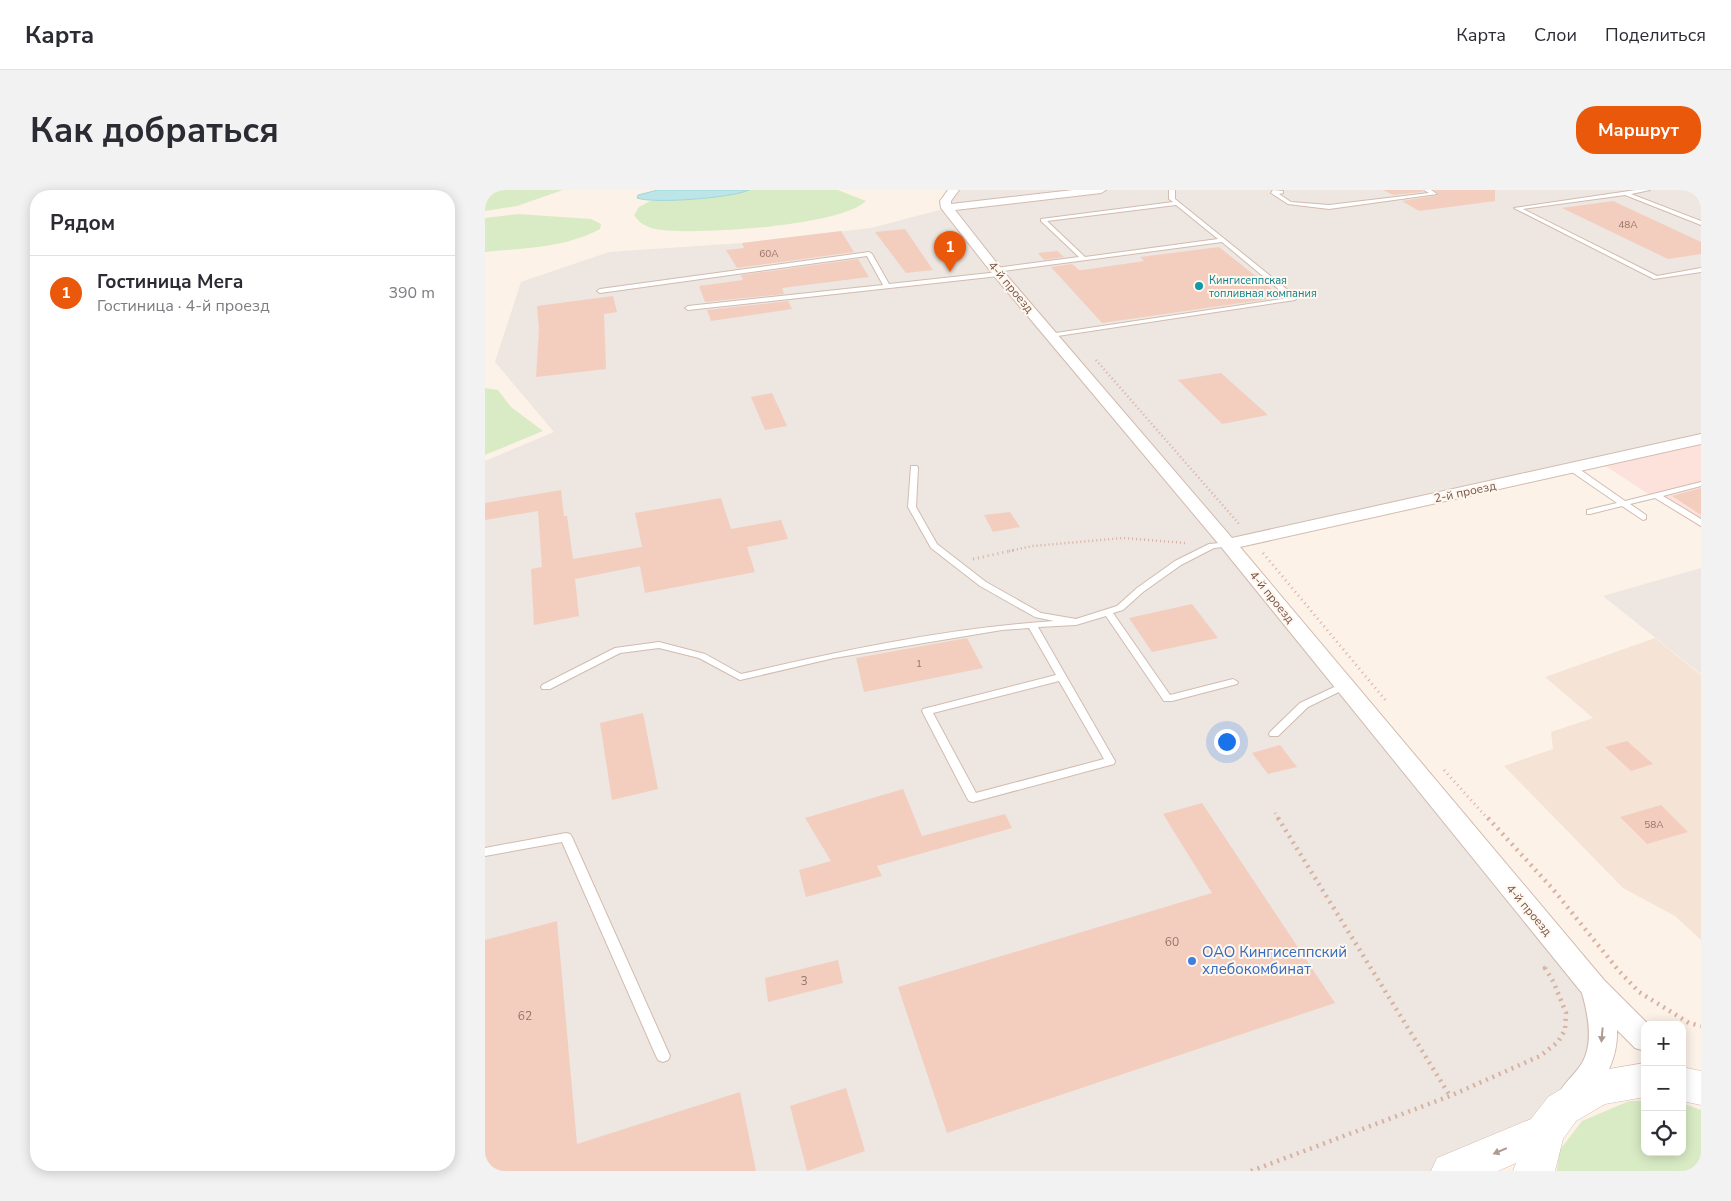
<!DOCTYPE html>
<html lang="ru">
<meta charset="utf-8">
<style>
:root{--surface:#fff;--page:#f2f2f3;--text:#2b2b33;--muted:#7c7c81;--line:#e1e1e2;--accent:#ea580c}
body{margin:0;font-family:"Nunito Sans",sans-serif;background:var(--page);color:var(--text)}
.controls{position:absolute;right:15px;bottom:15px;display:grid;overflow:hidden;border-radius:10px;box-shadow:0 2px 12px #0003}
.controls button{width:45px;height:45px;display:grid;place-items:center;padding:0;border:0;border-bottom:1px solid var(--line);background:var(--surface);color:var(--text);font:25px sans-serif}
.you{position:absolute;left:741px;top:551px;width:18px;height:18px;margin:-12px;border:4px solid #fff;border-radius:50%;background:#1a73e8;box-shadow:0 0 0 8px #1a73e833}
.badge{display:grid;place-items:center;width:32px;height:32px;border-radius:50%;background:var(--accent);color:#fff;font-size:16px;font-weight:700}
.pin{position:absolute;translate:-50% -41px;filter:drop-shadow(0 1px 2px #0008)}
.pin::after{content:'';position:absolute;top:26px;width:18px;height:15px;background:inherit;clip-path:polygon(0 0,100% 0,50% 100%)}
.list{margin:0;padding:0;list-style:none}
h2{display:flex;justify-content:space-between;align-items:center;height:65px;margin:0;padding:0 20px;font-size:21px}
h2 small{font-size:16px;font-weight:400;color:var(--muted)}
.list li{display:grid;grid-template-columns:32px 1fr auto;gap:15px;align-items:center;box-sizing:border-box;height:75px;padding:0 20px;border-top:1px solid var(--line)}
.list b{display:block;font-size:19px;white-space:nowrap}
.list p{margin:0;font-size:16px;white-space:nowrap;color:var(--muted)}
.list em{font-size:16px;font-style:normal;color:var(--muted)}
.icon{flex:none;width:28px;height:28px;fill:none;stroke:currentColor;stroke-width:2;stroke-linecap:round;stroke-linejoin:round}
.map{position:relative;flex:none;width:1216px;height:981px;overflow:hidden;border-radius:20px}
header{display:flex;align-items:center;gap:30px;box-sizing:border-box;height:70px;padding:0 25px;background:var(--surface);border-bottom:1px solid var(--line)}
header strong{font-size:24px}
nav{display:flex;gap:28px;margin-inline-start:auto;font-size:18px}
.intro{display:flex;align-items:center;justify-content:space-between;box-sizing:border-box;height:120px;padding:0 30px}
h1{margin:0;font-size:35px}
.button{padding:12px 22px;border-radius:20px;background:var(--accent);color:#fff;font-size:18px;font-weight:700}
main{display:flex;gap:30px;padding:0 30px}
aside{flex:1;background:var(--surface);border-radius:20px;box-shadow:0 2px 12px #0003}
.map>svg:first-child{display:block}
.residential{fill:#f5e3d6}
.commercial{fill:#fde2db}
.industrial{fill:#ede6e1}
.green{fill:#d9ebc5}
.water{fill:#bbe5e7;stroke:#a1d6d9}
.building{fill:#f3cebf}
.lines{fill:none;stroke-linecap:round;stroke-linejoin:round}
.lane-casing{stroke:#d2bbaf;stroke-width:2}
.street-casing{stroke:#d2bbaf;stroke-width:2}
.secondary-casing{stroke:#d5baad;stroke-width:1}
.path-far2{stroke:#d8b1a1;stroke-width:2.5;stroke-dasharray:1 3;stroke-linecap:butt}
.path-far1{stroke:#d8b1a1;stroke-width:3;stroke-dasharray:1 4;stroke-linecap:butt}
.path{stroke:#d8b1a1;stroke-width:4.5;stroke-dasharray:2 5;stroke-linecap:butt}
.lane{fill:#fff;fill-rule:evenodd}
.street{fill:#fff;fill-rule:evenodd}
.secondary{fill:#fff;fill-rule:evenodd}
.oneway{fill:#ae9a93}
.culture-dot{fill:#0f9aa8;stroke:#fff7ee;stroke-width:2}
.shop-dot{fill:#3f7fe0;stroke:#fff7ee;stroke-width:2}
.labels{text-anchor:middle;stroke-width:4;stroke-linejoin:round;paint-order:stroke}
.number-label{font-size:10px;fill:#977468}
.far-culture-label{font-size:11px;fill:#0d838f;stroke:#fff7ee;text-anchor:start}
.street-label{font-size:12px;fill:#78564b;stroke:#fff7ee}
.near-number-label{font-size:12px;fill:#977468}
.near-shop-label{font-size:15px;fill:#366cbe;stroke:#fff7ee;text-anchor:start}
</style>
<header>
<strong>Карта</strong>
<nav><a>Карта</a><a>Слои</a><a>Поделиться</a></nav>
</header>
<div class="intro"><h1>Как добраться</h1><a class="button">Маршрут</a></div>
<main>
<aside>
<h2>Рядом<small></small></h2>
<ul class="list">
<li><span class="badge">1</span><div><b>Гостиница Мега</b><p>Гостиница · 4-й проезд</p></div><em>390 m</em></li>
</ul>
</aside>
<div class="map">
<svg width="1216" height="981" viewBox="0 0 1216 981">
<rect width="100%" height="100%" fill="#fdf2e8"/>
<path class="residential" d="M1170,448l46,37v265l-26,-24 -52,-28 -119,-122 49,-17 -2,-17 42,-14 -48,-41z"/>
<path class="commercial" d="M1216,249v89l-102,-66z"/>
<g class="industrial">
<path d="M469,0h747v248l-472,106 365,444 3,100 -150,83h-962v-710l69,-29 -59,-70 26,-80 88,-30 133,-9 129,-15 76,-20z"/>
<path d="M1216,378v106l-98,-78z"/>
</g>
<g class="green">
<path d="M0,0h78l-46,16 -32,5z"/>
<path d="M264,0h89l28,11c-24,25 -175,35 -211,28 -9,-2 -16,-6 -21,-14l5,-8 11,-6z"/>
<path d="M33,24l73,5 10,5 -1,5c-35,19 -76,19 -115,23v-34z"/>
<path d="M0,198l13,2 13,17 32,24 -58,24z"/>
<path d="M1144,911h16v51h37v-49l19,7v61h-144l2,-20 23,-30z"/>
</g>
<path class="water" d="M173,0h91c-17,8 -96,14 -112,8l1,-3z"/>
<g class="building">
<path d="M898,0h39l1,2 -30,3z"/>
<path d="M949,0h61v11l-76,10 -17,-10 37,-6z"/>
<path d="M1128,11l88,41v12l-33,5 -106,-51z"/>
<path d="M420,39l28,41 -27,3 -31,-41z"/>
<path d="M356,41l13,21 -117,16 -11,-18 18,-2 -2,-5z"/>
<path d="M734,57l63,50 -180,26 -51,-56 21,-3 7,6h4l61,-9 -4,-4z"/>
<path d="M572,61l7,6 -20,3 -6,-7z"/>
<path d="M373,69l11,18 -87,11 2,6 -79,8 -6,-16 44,-6 -2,-5z"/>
<path d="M128,106l4,16 -13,2 2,55 -70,8 3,-48 -2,-23z"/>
<path d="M303,111l4,8 -81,12 -4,-11z"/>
<path d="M736,183l47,42 -46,9 -44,-44z"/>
<path d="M287,203l15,33 -22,4 -14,-33z"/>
<path d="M1216,298v27l-29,-19z"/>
<path d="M76,300l3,26h3l6,43 69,-12 -7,-34 86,-15 10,31 50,-9 7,19 -41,8 8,25 -110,21 -5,-27 -65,13 4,37 -45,9 -3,-56 11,-2 -4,-56 -53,9v-17z"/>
<path d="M525,322l10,15 -27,5 -9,-17z"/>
<path d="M707,414l26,34 -66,14 -23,-34z"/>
<path d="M482,448l16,30 -119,24 -8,-34z"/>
<path d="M158,523l15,76 -46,11 -12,-77z"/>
<path d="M1142,551l26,23 -22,7 -26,-24z"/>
<path d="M795,555l17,22 -29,7 -16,-21z"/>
<path d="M418,599l19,47 83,-22 7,14 -135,38 5,10 -76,21 -7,-27 32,-9 -26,-43z"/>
<path d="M717,613l133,200 -388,130 -49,-146 314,-94 -49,-79z"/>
<path d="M1176,615l27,27 -41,12 -27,-27z"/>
<path d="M72,731l20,223 163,-52 16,79h-271v-231z"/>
<path d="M353,770l5,23 -75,19 -3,-24z"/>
<path d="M361,898l19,63 -58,20 -17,-65z"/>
</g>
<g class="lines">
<g class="lane-casing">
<g id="lane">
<path d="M684,0h6v9l114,92 7,8 -1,1 -244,37 -3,-2 1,-1 240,-36 -67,-56 -226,30 -3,-2 3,-2 83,-11 -38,-36v-2l132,-17 -4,-3zM691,15l42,34 -133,18 -38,-36z"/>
<path d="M788,0l10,1v2l-4,1 12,8 38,3 100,-12 -5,-3h7l6,4 -108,15 -41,-5 -17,-11z"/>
<path d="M1151,0h14l-19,4 70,27v4l-76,-30 -102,14 134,67 44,-8v4l-47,7 -140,-71z"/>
<path d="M384,62l3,2 17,30 110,-12 3,2 -3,2 -311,34 -3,-2 3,-2 195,-21 -16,-29 -267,37 -3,-2 3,-2z"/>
<path d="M426,276h6l1,2 -2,39 21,37 49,38 55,31 35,6 41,-13 20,-18 38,-27 34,-17 22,-2 1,2 -1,2 -17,2 -33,17 -38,27 -20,18 -10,3 57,82 63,-16 5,3 -1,2 -65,17h-8l-58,-85 -30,9 -38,2 77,134 -1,3 -141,38 -4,-1 -2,-3 -45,-87 1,-2 133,-34 -27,-47 -27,2 -168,28 -94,22 -41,-22 -40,-10 -39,5 -70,36h-8l-1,-2 1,-2 73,-37 44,-6 46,12 36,20c103,-24 207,-46 313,-53l-19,-4 -55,-31 -49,-38 -23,-41zM574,491l45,78 -128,34 -43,-80z"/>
<path d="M1084,276h6l50,35 76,-19v4l-38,10 38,23v7l-46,-28 -25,6 16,11v4l-3,1 -21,-14 -32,8h-3v-4l30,-7 -48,-33z"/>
<path d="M860,492l5,3 -1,2 -41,20 -30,29h-8l-1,-2 1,-2 30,-29z"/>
<path d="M81,643l4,1 2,3 98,219 -2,4 -5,2 -5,-2 -2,-4 -94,-214 -77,14v-8z"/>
</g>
</g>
<g class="street-casing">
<path id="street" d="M463,0h11l-8,11v3l122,-14h33l-5,3 -146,17 48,61 229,267 469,-104v10l-461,103 364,433 45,45h-4v26l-10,-3 -18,-18c1,26 -10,48 -27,68 -4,4 -10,10 -16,10 -4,0 -9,-3 -12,-4l-4,-9c6,-13 17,-20 24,-32 12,-20 6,-49 0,-70l-360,-445 -227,-271 -54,-69 -1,-7z"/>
</g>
<g class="secondary-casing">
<g id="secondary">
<path d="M1160,873v34l-40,7 -29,17 -13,18 -8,32h-42l3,-8 -18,8h-67l6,-13 94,-39 17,-22 35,-21 14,-5z"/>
<path d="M1197,877l19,4v34l-19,-4z"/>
</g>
</g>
<g class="path-far2">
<path d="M611,170l144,165"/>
<path d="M524,361l24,-5 90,-8 62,5"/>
</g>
<g class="path-far1">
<path d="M778,363l124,149"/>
<path d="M488,369l42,-9"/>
<path d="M959,580l45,50"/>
<path d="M790,623l4,7"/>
</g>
<g class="path">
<path d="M793,628l172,278"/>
<path d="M1003,628l64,70 67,83 20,21 50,31 12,3"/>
<path d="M766,981l199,-75 90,-40 18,-14 7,-12 1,-17 -12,-30 -9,-15h2"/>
</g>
<use href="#lane" class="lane"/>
<use href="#street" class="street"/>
<use href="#secondary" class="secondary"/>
</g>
<defs><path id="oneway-solid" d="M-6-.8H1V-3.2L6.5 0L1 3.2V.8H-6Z" transform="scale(1.25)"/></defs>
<g class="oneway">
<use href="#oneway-solid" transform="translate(1117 845) rotate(95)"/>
<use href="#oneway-solid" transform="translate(1015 961) rotate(157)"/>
</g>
<circle class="culture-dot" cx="714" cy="96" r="5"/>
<circle class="shop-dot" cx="707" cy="771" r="5"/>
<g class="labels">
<g class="number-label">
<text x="1143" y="38">48А</text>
<text x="284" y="67">60А</text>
<text x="434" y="477">1</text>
<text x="1169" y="638">58А</text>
</g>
<g class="far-culture-label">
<text x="724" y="94">Кингисеппская<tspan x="724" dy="13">топливная компания</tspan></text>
</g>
<g class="street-label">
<text transform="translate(526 97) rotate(50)" y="4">4-й проезд</text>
<text transform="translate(980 302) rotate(-12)" y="4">2-й проезд</text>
<text transform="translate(787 407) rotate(51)" y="4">4-й проезд</text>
<text transform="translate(1044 720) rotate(50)" y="4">4-й проезд</text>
</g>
<g class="near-number-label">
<text x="687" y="756">60</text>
<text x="319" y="795">3</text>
<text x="40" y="830">62</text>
</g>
<g class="near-shop-label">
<text x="717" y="767">ОАО Кингисеппский<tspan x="717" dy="17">хлебокомбинат</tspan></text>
</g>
</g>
</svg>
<div class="controls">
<button>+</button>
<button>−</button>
<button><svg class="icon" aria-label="locate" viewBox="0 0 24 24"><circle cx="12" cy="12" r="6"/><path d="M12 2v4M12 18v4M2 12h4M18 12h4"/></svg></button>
</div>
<div class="you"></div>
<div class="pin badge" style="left:465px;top:82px">1</div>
</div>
</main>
